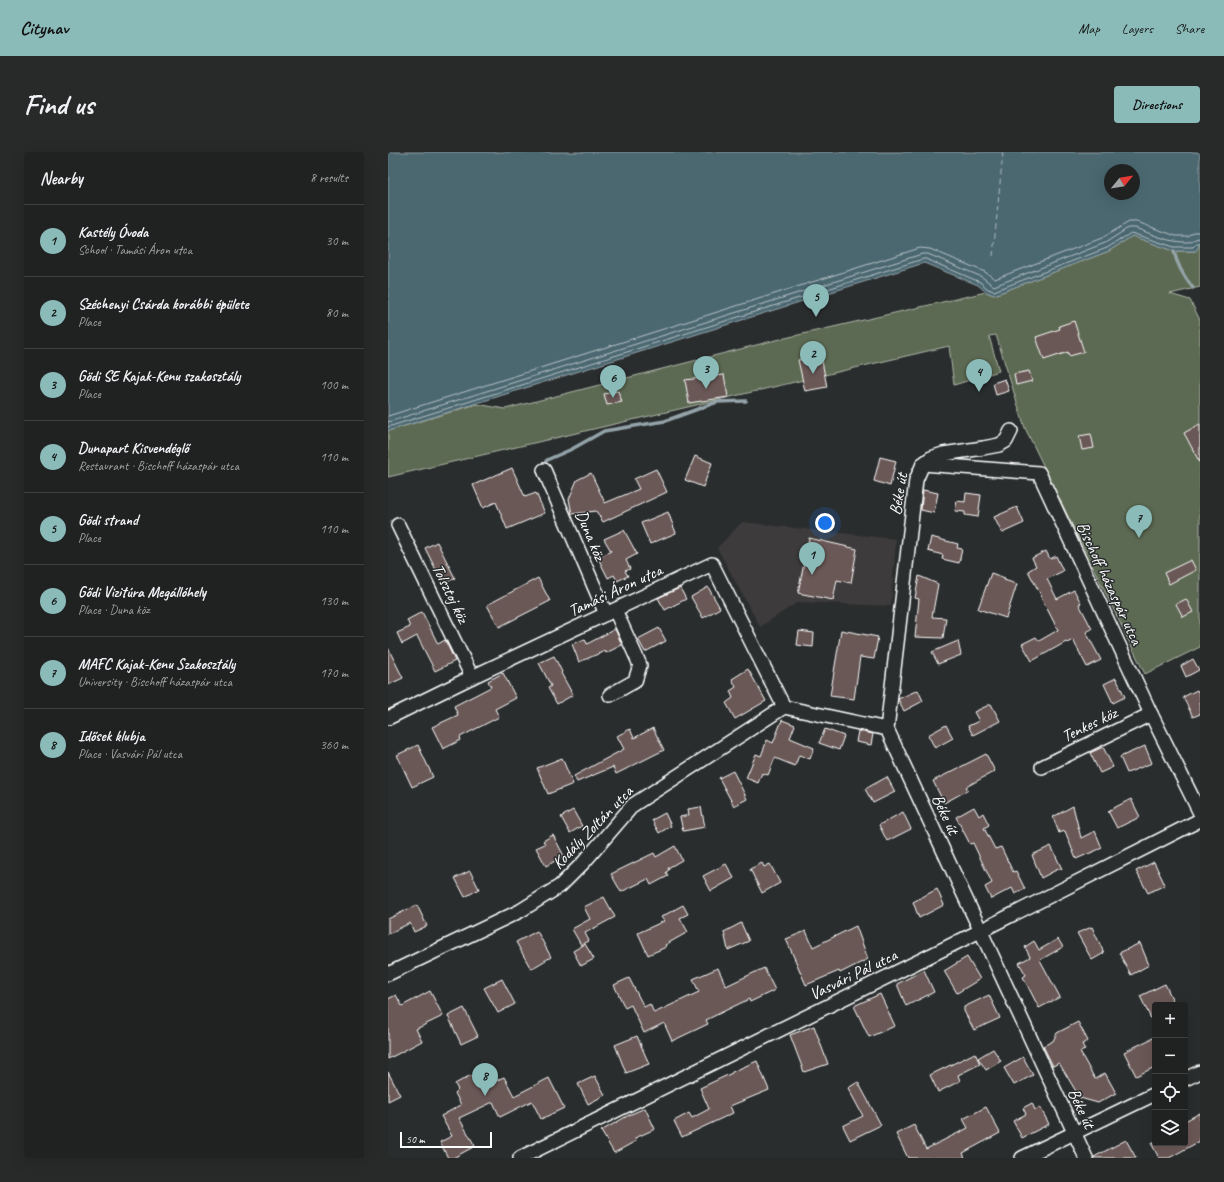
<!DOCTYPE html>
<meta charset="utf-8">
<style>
:root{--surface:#202222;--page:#282a2a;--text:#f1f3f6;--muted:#a2a4a5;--line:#3d3f40;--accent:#8bbbb9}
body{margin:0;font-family:Caveat,sans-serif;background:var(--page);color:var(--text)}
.controls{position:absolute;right:12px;bottom:12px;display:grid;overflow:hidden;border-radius:4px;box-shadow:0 4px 16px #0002}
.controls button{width:36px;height:36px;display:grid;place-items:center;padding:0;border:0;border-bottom:1px solid var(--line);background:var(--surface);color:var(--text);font:20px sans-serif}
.compass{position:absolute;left:716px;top:12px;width:36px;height:36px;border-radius:50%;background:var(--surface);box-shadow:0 4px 16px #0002;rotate:60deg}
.scale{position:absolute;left:12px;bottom:10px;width:92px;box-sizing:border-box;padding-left:4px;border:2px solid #fff;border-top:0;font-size:11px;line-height:14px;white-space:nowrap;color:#fff;-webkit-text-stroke:3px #2a2d2e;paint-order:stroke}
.you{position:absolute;left:437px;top:371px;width:14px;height:14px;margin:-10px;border:3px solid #fff;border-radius:50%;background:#1a73e8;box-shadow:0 0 0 6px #1a73e833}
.badge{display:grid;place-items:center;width:26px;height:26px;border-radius:50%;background:var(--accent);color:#111;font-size:13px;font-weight:700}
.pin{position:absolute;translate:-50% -33px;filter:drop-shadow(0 1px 2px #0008)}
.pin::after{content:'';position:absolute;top:21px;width:14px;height:12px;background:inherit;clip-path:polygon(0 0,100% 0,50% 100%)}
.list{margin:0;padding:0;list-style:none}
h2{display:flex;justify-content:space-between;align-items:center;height:52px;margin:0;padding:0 16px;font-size:17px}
h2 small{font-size:13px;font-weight:400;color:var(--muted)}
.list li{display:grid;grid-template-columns:26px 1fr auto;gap:12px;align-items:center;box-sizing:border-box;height:72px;padding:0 16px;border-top:1px solid var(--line)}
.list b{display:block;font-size:15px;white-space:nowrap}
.list p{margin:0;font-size:13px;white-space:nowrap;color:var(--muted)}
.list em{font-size:13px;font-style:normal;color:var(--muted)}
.icon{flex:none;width:22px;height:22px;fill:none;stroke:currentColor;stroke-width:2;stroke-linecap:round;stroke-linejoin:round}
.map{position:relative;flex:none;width:812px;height:1006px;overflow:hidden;border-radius:4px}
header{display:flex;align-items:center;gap:24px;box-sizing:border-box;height:56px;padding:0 20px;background:var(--accent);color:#111}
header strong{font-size:19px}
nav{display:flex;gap:22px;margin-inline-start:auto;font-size:14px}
.intro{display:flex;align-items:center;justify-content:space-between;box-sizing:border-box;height:96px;padding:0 24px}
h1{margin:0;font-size:28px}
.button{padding:10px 18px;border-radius:4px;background:var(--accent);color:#111;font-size:14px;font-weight:700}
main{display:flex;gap:24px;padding:0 24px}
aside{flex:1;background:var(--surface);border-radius:4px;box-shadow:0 4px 16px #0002}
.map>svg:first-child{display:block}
.built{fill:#3d3a3a}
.green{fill:#5d6b53;stroke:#aeb5a9}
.water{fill:#4c6771;stroke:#94a4aa;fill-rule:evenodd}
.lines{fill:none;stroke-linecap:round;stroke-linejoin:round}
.shore{stroke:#b7c2c6;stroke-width:1}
.stream{stroke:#94a4aa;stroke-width:3.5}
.ferry{stroke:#aebbbf;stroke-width:1;stroke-dasharray:5 4;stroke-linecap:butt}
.building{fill:#6a5856;stroke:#fff}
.street-casing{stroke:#fff;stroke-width:16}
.street{stroke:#2a2d2e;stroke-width:13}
.labels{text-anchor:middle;stroke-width:3;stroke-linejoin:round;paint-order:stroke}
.street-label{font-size:17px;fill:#fff;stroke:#2a2d2e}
</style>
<header>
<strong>Citynav</strong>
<nav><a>Map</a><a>Layers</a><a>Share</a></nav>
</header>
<div class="intro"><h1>Find us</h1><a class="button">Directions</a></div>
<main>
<aside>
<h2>Nearby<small>8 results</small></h2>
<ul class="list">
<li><span class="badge">1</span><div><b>Kastély Óvoda</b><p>School · Tamási Áron utca</p></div><em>30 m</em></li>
<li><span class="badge">2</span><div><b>Széchenyi Csárda korábbi épülete</b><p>Place</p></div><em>80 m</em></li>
<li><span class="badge">3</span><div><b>Gödi SE Kajak-Kenu szakosztály</b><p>Place</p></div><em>100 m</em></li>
<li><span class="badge">4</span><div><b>Dunapart Kisvendéglő</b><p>Restaurant · Bischoff házaspár utca</p></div><em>110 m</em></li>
<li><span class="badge">5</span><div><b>Gödi strand</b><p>Place</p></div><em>110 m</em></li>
<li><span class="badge">6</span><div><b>Gődi Vizitúra Megállóhely</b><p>Place · Duna köz</p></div><em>130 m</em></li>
<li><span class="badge">7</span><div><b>MAFC Kajak-Kenu Szakosztály</b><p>University · Bischoff házaspár utca</p></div><em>170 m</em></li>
<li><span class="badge">8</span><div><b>Idősek klubja</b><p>Place · Vasvári Pál utca</p></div><em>360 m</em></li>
</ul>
</aside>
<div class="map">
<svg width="812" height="1006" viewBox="0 0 812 1006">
<rect width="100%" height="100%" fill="#2a2d2e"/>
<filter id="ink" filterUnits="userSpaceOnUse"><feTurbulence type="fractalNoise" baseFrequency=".025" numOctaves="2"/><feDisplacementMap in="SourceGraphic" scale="8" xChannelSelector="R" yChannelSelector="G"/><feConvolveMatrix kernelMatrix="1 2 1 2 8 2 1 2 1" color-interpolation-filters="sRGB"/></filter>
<g filter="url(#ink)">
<path class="built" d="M354,370l154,17 -5,67 -93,-4 -38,25 -43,-79z"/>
<path class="green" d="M744,84l42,15h21l5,-7v43l-30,7 20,6 10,20v327l-55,27 -120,-246 -29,-93 -7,1 10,35 -45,14 -5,-39 -561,131v-46l89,-27 28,5 267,-68 214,-49 8,3 115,-44z"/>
<path class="water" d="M0,0h812v92l-4,7h-22l-42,-15 -23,15 -115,44 -8,-3 -8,-7 -54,-22 -536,168zM722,18h24v24h-24z"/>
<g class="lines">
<g class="shore">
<path d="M0,264l532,-168 10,1 55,23 10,7 107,-41 27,-16h8l39,14h12l6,-4h6"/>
<path d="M0,270l534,-168h6l54,23 9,7 3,2 111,-43 23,-15h7c17,6 35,15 53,14 5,-1 7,-4 12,-4"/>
<path d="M0,275l535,-168h3l54,23 8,7 6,2 113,-43 24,-15 43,14h19l4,-4h3"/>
</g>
<g class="stream">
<path d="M786,99c3,14 10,26 19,37"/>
<path d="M158,309l3,-2 23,-10 32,-18 61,-10 52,-19 29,-1"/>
</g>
<path class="ferry" d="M605,104l10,-104"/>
</g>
<g class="building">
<path d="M686,169l10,31 -15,4 -1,-4 -24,8 -8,-23 24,-8 -1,-3z"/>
<path d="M433,204l6,31 -22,4 -7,-31z"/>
<path d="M641,219l3,10 -16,4 -2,-11z"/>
<path d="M336,223l4,22 -39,6 -4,-23z"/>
<path d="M617,227l4,12 -13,4 -3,-12z"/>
<path d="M230,239l4,11 -15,3 -3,-11z"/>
<path d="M812,272v39l-16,-30z"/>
<path d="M703,282l3,14 -12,2 -3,-14z"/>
<path d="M307,304l17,7 -9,24 -18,-7z"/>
<path d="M492,305l16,4 -6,25 -16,-5z"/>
<path d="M124,316l13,29 11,-4 9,20 -38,16 -11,-27 -13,6 -10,-23z"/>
<path d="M268,317l11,23 -64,30 -7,-11 -24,3 -3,-15 8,-19 14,-7 14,30 34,-14 -5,-10z"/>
<path d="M535,338l15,3 -4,20 -13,-3z"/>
<path d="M578,341l15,2 -3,22 -13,-2v-3l-10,-1 2,-10 8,1z"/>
<path d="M629,355l7,16 -22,10 -8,-16z"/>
<path d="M280,360l8,21 -26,11 -9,-21z"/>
<path d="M236,378l13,24 -11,6 4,9 -5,2 3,5 -11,5 -3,-6 -6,3 -10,-20 13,-7 -7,-12z"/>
<path d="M543,385l27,7 -1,4 5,1 -3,14 -17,-4 1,-4 -15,-4z"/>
<path d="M421,386l48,11 -6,34 -14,-3 -4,20 -35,-7z"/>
<path d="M49,390l18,36 -12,6 -18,-36z"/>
<path d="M658,399l4,8 6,-3 7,15 -16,8 10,20 17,-9 7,13 -2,1 13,25 -6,3 15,28 -14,7 -14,-27 -6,3 -1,-1 -34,19 -10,-17 14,-7 3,4 19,-11 -17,-33h1l-14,-26 8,-5 -4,-8z"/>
<path d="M803,408l5,10 -27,14 -5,-11z"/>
<path d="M603,421l14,5 -1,2 13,4 -11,34 -28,-9z"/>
<path d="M531,424l19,8 -6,33 14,1 -3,20 -28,-1 4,-38 -4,-1z"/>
<path d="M150,426l12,23 -51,26 -12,-22z"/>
<path d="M320,435l12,21 -17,10 -12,-21z"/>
<path d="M292,436l6,11 -21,11 -7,-12z"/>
<path d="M798,447l7,13 -10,5 -7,-13z"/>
<path d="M34,460l16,32 7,-4 10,21 -20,10 -18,-35 -15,8 -5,-11 13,-6 -3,-7z"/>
<path d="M271,476l7,13 -21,11 -7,-13z"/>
<path d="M227,477l7,16 -16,8 -1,-2 -26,11 -7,-18 13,-5 2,5z"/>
<path d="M453,478l37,7 -4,22 -14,-2 -6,42 -24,-3z"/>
<path d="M411,479l15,2 -1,14 -16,-2z"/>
<path d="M570,489l3,14 -23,9 -6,-12z"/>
<path d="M0,496l15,30 -15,7z"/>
<path d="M166,504l8,16 -1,1 12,22 -16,9 -9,-16 3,-2 -12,-23z"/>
<path d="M805,507l6,11 -13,7 -5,-11z"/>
<path d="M360,517l18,32 -31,18 -9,-16 7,-5 -3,-7 6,-4 -4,-8z"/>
<path d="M115,521l13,25 -21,11 4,8 -39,20 1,3 -18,9 -11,-22 26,-12 -4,-9 37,-19 -3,-6z"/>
<path d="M728,526l9,19 -12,6 -9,-19z"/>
<path d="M530,538l5,11 -19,10 -6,-12z"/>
<path d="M809,538l3,6v18l-7,3 -10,-20z"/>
<path d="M603,552l9,17 -27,14 -5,-9 11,-5 -5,-9z"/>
<path d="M394,568l13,5 -5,13 24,10 -4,11 -11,-4 -4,11 -20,-8 -7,17 -6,-2 -4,10 -12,-5 10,-24 5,2 6,-16 6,3z"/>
<path d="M558,573l7,13 -18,10 -7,-13z"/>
<path d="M265,576l11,22 -48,24 -3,-7 -36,15 -3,-6 50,-27 -7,-13 13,-7 4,9z"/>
<path d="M437,577l19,7 -5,14 -20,-7z"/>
<path d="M470,579l15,3 -2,11 -15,-3z"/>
<path d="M30,593l15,32 -21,10 -15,-32z"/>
<path d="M757,594l7,17 -25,10 -7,-16z"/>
<path d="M715,595l10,20 -13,6 -10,-20z"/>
<path d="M598,602l9,17 -29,16 2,3 -24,13 -11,-22z"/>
<path d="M174,606l11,26 -25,10 -11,-26z"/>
<path d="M345,619l14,28 -13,7 -15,-28z"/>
<path d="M499,625l8,15 -22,11 -8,-14z"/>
<path d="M743,647l9,18 -23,11 -9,-17z"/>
<path d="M685,654l8,32 14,-7 7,17 -26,11 -11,-28 -6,2 -6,-16z"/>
<path d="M313,655l4,20 -22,4 -3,-14 9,-2 -1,-6z"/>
<path d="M586,655l5,9 4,-3 6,12 -5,3 11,21 6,-2 12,25 3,-1 9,18 -10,5 -3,-6 -21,11 -6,-12 7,-4 -19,-40 -3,1 -14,-27z"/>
<path d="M185,658l9,16 -12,7 -9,-16z"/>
<path d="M515,660l8,17 -24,12 -8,-16z"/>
<path d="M277,661l6,13 -12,7 -7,-13z"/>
<path d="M165,683l11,21 -18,10 -10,-18 9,-4 -2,-3z"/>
<path d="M287,694l7,14 -14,8 1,2 -3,2 2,4 -17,9 -3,-6 -27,13 -10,-18 43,-21 2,4z"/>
<path d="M663,694l11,23h-4l-17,9 -9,-23z"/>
<path d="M766,710l11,23 -17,8 -12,-22z"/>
<path d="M374,711l2,4 6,-3 10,19 -18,10 -12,-24z"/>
<path d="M338,712l8,14 -23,13 -8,-15z"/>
<path d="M82,719l9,18 -14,8 -10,-19z"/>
<path d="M549,737l7,16 -25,13 -6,-16z"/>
<path d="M216,745l11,20 -30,16 4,8 -8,4 -9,-16 18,-10 -6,-12z"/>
<path d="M29,753l10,21 -13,6 -4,-9 -22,11v-15z"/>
<path d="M295,753l5,9 -8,4 8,14 -23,13 1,2 -18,8 -10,-22 26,-12 -3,-4z"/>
<path d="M353,771l8,18 -21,9 -4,-18z"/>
<path d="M468,774l12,33 -28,14 -1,-2 -33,14 -20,-46 20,-8 7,16z"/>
<path d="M704,775l12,26 -12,7 -15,-27z"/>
<path d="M149,779l14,26 -20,12 -15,-27z"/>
<path d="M670,787l5,8 -23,13 20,37 -21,11 -16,-31 3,-2 -7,-12 11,-6 -5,-10 9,-6 5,9z"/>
<path d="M752,791l9,22 -18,10 -12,-22z"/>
<path d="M197,792l9,15 -13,7 -8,-15z"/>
<path d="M579,805l13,22 -23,14 -13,-22z"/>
<path d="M330,816l8,18 38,-18 11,22 -25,12 -1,-3 -43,21 2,4 -36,17 -8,-18 -20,10 -13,-28 -6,3 -11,-23 15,-7 15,29 6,-3 4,9 45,-21 -6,-13z"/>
<path d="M536,818l10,22 -28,14 -9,-22z"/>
<path d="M114,827l13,25 -17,9 -14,-25z"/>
<path d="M777,832l10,21h-20v22l-15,-31z"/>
<path d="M42,839l13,25 -27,13 6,12 -34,18v-60l8,-4 6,11z"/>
<path d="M492,842l15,32 -26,11 -15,-31z"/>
<path d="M601,843l11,23 -26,12 -10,-19v-4z"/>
<path d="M76,856l14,28 -17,8 -13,-28z"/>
<path d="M690,870l10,19 -6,3 3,6 -5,2 15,27 10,-6 11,20 -18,10 -18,-5 -21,-35 -6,3 -10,-20 10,-5 4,-8z"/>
<path d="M426,874l14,38 -24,8 -14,-37z"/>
<path d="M249,884l12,28 -23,9 -11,-28z"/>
<path d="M767,885v30l-19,9 -12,-24z"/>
<path d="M605,897l8,12 -15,9 -8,-12z"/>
<path d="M587,901l5,11 -22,11 2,6 -22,11 -8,-17z"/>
<path d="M635,905l10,18 -19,10 -10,-17z"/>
<path d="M369,909l12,29 -39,16 3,7 -51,24 -8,-16 15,-8 3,5 17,-9 -9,-21 32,-15v-1z"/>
<path d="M0,920l12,23 -12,6z"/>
<path d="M98,922l5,9 13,-6 10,19 35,-18 15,30 -23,11 -9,-18 -32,16 -7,-15 -34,16 16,28 -22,12h-5l-8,-16 12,-6 -11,-20 20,-11 -6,-12 3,-3 -3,-6 16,-9 3,5z"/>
<path d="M207,924l10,19 -17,9 -10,-20z"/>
<path d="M470,930l23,43 -31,15 -7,-14 20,-10 -15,-28z"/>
<path d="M644,951l3,7 5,-3 9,17 -27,14 -9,-17 13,-7 -3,-6z"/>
<path d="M598,955l14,26 -37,20 2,5h-57l-12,-24 18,-9 12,24 42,-21 -5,-9z"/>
<path d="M257,956l10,21 -20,9 1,3 -22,12 -13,-22 28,-16z"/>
<path d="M812,961v28l-31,17h-10l-8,-15h34v-22z"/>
<path d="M738,988l10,18h-42v-1z"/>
</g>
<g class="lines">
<g class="street-casing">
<g id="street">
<path d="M623,279l-5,10 -7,4 -16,3 -40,6 -12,4 -8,6 -7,16 -29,249 199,429"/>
<path d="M535,312l116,9 112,241 49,99"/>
<path d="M156,318l62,144"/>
<path d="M10,373l74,152"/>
<path d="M222,543l25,-14 5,-16 -25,-55"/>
<path d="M0,566l84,-41 240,-113 72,143"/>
<path d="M654,615l109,-53"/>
<path d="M0,822l132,-63 40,-25 24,-24 49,-57 151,-98 103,22"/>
<path d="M797,927l15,-7"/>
<path d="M132,1006l460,-227 220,-111"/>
<path d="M634,1006l133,-64"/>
</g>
</g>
<use href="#street" class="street"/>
</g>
</g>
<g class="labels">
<g class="street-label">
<text transform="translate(510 342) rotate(-80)" y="6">Béke út</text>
<text transform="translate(203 383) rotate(67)" y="6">Duna köz</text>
<text transform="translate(722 431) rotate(65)" y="6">Bischoff házaspár utca</text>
<text transform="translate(227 438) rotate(-25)" y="6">Tamási Áron utca</text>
<text transform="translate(63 441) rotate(64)" y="6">Tolsztoj köz</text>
<text transform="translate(701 572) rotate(-26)" y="6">Tenkes köz</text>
<text transform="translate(558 662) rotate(65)" y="6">Béke út</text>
<text transform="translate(204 675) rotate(-46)" y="6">Kodály Zoltán utca</text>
<text transform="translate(465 822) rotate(-26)" y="6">Vasvári Pál utca</text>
<text transform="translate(694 956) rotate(65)" y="6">Béke út</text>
</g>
</g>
</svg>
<div class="controls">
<button>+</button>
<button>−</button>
<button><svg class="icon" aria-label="locate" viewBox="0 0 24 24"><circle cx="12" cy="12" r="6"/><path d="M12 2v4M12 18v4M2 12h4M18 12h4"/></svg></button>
<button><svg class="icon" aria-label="layers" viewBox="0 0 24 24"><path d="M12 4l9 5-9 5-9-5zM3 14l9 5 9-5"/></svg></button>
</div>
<svg class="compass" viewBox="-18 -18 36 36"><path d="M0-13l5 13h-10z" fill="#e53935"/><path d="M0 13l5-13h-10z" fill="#a2a4a5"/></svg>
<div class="scale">50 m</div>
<div class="you"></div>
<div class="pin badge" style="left:424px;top:423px">1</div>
<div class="pin badge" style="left:425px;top:222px">2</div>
<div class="pin badge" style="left:318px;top:237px">3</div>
<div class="pin badge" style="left:591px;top:240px">4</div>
<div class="pin badge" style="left:428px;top:165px">5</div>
<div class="pin badge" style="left:225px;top:246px">6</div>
<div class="pin badge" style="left:751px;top:386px">7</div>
<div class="pin badge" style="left:97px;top:944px">8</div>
</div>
</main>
